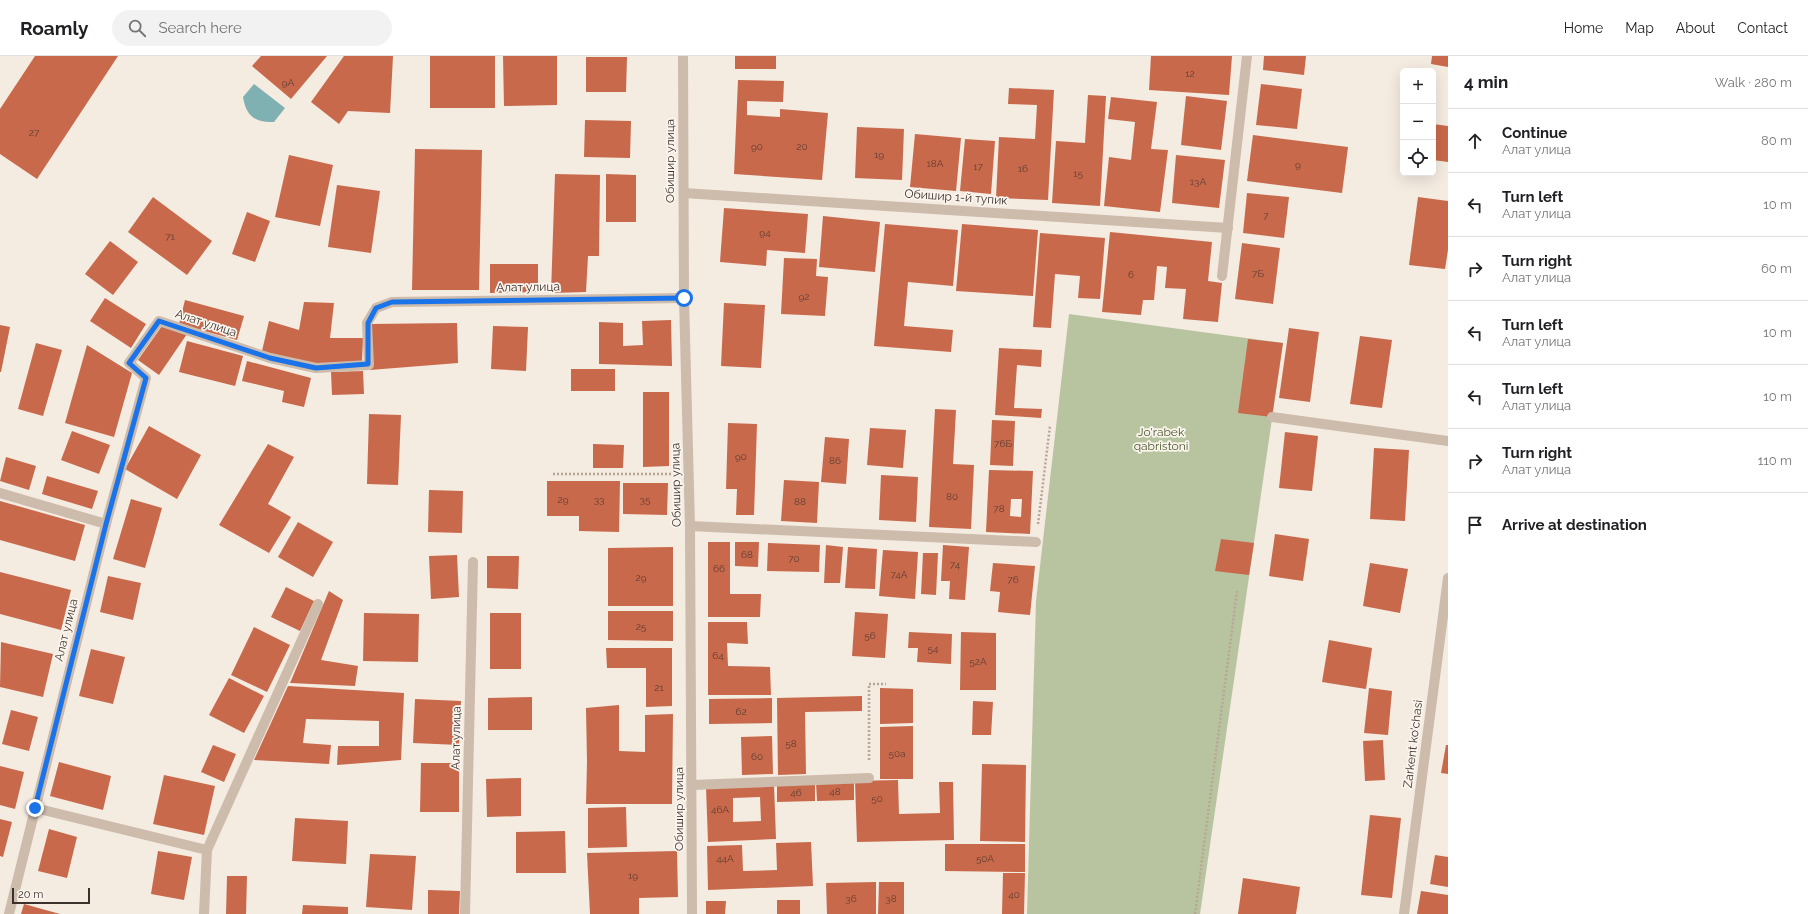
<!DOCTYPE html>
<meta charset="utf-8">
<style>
:root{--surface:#fff;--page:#f2f2f2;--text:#202124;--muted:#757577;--line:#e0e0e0}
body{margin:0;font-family:Raleway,sans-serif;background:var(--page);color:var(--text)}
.controls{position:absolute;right:12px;top:12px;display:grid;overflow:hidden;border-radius:6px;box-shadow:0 4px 16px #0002}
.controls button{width:36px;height:36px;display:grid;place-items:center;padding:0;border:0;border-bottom:1px solid var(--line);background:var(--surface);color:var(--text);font:20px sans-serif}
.scale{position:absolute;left:12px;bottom:10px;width:78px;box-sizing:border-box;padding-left:4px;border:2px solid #3b302b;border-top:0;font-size:11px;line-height:14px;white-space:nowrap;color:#3b302b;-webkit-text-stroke:3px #fbf5ee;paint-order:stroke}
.stop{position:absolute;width:12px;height:12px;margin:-9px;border:3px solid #1a73e8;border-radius:50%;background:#fff}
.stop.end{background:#1a73e8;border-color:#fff;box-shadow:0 1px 4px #0008}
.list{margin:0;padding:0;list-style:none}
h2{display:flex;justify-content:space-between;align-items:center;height:52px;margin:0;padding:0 16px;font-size:17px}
h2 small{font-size:13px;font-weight:400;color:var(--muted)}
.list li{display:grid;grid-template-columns:26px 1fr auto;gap:12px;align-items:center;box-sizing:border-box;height:64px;padding:0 16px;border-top:1px solid var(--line)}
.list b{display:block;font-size:15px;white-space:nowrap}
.list p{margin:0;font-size:13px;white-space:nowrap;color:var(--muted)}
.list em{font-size:13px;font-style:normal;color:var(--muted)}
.icon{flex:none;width:22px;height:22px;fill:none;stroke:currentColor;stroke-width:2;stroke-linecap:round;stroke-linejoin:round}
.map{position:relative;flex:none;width:1448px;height:858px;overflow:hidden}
header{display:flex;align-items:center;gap:24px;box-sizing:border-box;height:56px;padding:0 20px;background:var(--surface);border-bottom:1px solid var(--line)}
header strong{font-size:19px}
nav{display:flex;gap:22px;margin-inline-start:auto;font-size:14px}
.search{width:280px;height:36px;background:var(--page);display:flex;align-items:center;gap:10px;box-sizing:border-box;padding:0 14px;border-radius:22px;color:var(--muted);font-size:15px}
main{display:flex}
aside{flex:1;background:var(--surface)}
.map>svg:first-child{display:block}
.green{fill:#b8c4a0}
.water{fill:#7fb0b2}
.building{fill:#c8694b;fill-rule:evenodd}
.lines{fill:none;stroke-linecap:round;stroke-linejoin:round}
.path{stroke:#b9a596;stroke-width:2.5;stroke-dasharray:2 2;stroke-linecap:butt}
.lane{stroke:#cdbbac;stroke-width:10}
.street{stroke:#cdbbac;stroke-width:10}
.route{stroke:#1a73e8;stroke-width:5}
.labels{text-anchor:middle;stroke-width:3.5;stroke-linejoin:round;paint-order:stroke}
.number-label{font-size:10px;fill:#5e3e33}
.street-label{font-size:12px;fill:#3b302b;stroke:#fbf5ee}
.park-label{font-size:12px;fill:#4a5a2e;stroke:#fbf5ee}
</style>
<header>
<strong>Roamly</strong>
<div class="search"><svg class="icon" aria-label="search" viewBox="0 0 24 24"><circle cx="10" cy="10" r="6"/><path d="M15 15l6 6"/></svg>Search here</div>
<nav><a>Home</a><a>Map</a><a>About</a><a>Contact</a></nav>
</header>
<main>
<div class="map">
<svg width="1448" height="858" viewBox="0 0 1448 858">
<rect width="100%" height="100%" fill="#f4ebe1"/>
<path class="green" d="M1069,258l214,29 -83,571h-173l9,-313z"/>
<path class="water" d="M254,28l31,24 -11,14c-19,1 -28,-6 -31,-25z"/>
<g class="building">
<path d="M35,0h83l-81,123 -37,-25v-45z"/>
<path d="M261,0h66l-36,43 -39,-33z"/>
<path d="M344,0h49l-3,57 -42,-2 -9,13 -28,-22z"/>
<rect x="430" y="0" width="65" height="52"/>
<path d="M503,0h54v49l-53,1z"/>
<rect x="735" y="0" width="41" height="13"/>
<path d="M1151,0h81l-3,39 -80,-5z"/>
<path d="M1264,0h42l-2,19 -41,-5z"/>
<path d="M1432,0h16v11l-17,-3z"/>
<path d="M586,1h41l-1,35h-40z"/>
<path d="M738,24l46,1 -1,21 -36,-1v14l33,2v-8l48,4 -6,67 -88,-6z"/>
<path d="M1261,28l41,5 -5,40 -41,-4z"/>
<path d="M1009,32l45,2 -6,110 -52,-2 3,-61 36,2 2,-34 -29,-1z"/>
<path d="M1088,39l18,1 -6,110 -48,-3 4,-62 29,2z"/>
<path d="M1186,40l41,5 -6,49 -40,-5z"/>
<path d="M1111,41l46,5 -6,47 17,1 -8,62 -56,-6 5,-49 22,3 4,-38 -27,-3z"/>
<path d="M585,64l46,1 -1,37 -46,-1z"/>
<path d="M1433,68l15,2v36l-15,-2z"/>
<path d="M857,71l47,2 -2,51 -47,-2z"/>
<path d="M915,78l46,4 -5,53 -46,-4z"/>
<path d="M1253,79l95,12 -6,46 -95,-12z"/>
<path d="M965,83l30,2 -4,53 -31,-3z"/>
<path d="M415,93l67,1 -3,140h-67z"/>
<path d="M289,99l44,10 -13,61 -45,-9z"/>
<path d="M1176,99l49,5 -6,48 -47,-5z"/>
<path d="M555,118l45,1 -1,81h-11l-2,36 -35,1z"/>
<path d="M606,118l30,1v47h-30z"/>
<path d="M337,129l43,6 -9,62 -43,-6z"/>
<path d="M1247,137l42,4 -5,41 -41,-5z"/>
<path d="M153,141l59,44 -25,34 -59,-43z"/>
<path d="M1418,141l30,4v49l-3,19 -36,-4z"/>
<path d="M724,152l84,6 -3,39 -38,-3 -1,16 -46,-4z"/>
<path d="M247,156l23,9 -15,41 -23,-8z"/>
<path d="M823,160l57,6 -5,50 -56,-5z"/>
<path d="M885,168l73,6 -5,56 -45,-4 -4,44 49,4 -2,22 -77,-6z"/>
<path d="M962,168l76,6 -5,66 -77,-5z"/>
<path d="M1110,176l102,10 -4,39 14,2 -4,39 -35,-3 3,-30 -21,-1 2,-21 -10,-1 -3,34h-11l-2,15 -39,-3z"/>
<path d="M1040,177l65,5 -5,61 -22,-1 2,-22 -25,-2 -4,54 -18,-1z"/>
<path d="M110,185l28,21 -25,33 -28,-21z"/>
<path d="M1242,187l38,5 -7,56 -38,-5z"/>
<path d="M784,202l33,1 -1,17 12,1 -3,39 -44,-2z"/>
<path d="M490,208h48v28l-48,1z"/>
<path d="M105,242l41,26 -15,24 -41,-27z"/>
<path d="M185,244l59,16 -7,24 -58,-16z"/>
<path d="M304,246l30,1 -4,35h33l-1,23 -50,3 -50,-13 7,-30 30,9z"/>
<path d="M724,247l41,2 -4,63 -40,-2z"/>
<path d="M671,264l1,46 -73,-2v-42l24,1v23l20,-1 -1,-24z"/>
<path d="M457,267l1,40 -88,7 -1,-46z"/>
<path d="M0,269l10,2 -9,45h-1z"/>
<path d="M162,270l25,8 -28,41 -21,-15z"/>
<path d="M493,270l35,1 -2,44 -35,-2z"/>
<path d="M1289,272l30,4 -9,70 -31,-4z"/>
<path d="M1360,280l32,4 -10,68 -32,-4z"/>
<path d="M1248,283l35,4 -11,74 -34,-4z"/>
<path d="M187,285l56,15 -8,30 -56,-14z"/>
<path d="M36,287l26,7 -19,66 -25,-7z"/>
<path d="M87,289l45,28 -18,64 -49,-14z"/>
<path d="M999,292l43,2 -1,17 -24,-2 -3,43 28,1 -1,9 -46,-3z"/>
<path d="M247,305l64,17 -7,29 -22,-5 2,-11 -42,-10z"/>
<rect x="571" y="313" width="44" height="22"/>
<path d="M363,315l1,23 -32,1 -1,-23z"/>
<path d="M643,336h26v74l-26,1z"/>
<path d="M935,353l21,1 -3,54 21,1 -3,64 -42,-2z"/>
<path d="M369,358l32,1 -3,70 -31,-1z"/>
<path d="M992,364l23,1 -2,45 -23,-1z"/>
<path d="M728,367l29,1 -3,91h-18l1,-26h-11z"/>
<path d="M149,370l52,29 -24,44 -52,-30z"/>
<path d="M870,372l36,2 -3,38 -36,-3z"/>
<path d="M72,375l38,14 -11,29 -38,-14z"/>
<path d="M1285,376l33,4 -6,55 -33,-3z"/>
<path d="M825,381l24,2 -3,45 -25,-2z"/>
<path d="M268,388l26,13 -26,47 23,13 -22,36 -50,-28z"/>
<path d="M593,388l31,1 -1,23h-30z"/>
<path d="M1374,392l35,2 -4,71 -35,-2z"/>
<path d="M6,401l30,9 -7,24 -29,-9z"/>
<path d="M989,414l44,1 -3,63 -44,-2zM1011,443h11l-1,18 -11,-1z"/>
<path d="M881,419l37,2 -2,45 -37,-2z"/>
<path d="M47,420l51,15 -6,18 -50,-15z"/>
<path d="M784,424l35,2 -2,41 -36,-2z"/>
<path d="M547,425h73l-1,51 -40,-1v-15h-32z"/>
<path d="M623,427h45l-1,32 -44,-1z"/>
<path d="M429,434l34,1 -1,42 -34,-1z"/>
<path d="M131,443l31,9 -17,60 -32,-9z"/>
<path d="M0,445l85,24 -10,36 -75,-21z"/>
<path d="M298,466l35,20 -20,35 -35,-20z"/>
<path d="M1275,478l34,5 -6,42 -34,-5z"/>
<path d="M1221,483l33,4 -5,32 -34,-4z"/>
<path d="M708,486h22v52h31l-1,23h-52z"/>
<path d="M735,486h24l-1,25 -23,-1z"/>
<path d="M768,487l52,2 -1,27 -52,-1z"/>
<path d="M826,489l17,2 -3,36h-16z"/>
<path d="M943,489l26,2 -4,53 -16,-1 1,-18h-9z"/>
<path d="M673,491v59h-65v-58z"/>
<path d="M848,491l29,2 -2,40 -30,-1z"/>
<path d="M883,494l35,2 -3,47 -36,-3z"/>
<path d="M923,497h15l-2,42 -15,-1z"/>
<path d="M457,499l2,42 -28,2 -2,-43z"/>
<path d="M487,500h32l-1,33 -31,-1z"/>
<path d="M993,507l42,3 -5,49 -32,-3 2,-20 -10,-1z"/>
<path d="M1370,507l38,6 -8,44 -37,-7z"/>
<path d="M0,516l71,18 -10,40 -61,-16z"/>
<path d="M108,520l33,7 -8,37 -33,-8z"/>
<path d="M286,531l28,14 -14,30 -29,-14z"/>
<path d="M329,535l14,9 -22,60 37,6 -3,20 -65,-3z"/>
<path d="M608,555h65v30l-65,-1z"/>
<path d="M855,556l33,2 -3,44 -33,-2z"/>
<path d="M364,557l55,1 -1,48 -55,-1z"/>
<rect x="490" y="557" width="31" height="56"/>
<path d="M708,566h39l1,22 -21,-1 1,23 42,1 1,28h-63z"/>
<path d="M254,571l36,18 -23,47 -36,-17z"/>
<path d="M909,576l43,2 -1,30 -34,-2 1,-14h-10z"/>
<path d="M961,576l35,1v57h-36z"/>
<path d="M1329,584l43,8 -6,41 -44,-7z"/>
<path d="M1,586l52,12 -10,43 -43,-10z"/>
<path d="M606,592h66v58l-26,1v-39h-39z"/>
<path d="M91,593l34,8 -12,47 -34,-8z"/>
<path d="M229,622l35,18 -20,37 -35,-18z"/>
<path d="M288,630l116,7 -3,67 -64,5 1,-19h41v-25l-73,-2 -3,24 28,2 -2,19 -75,-4z"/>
<path d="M880,632l33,1v34l-33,1z"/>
<path d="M1369,632l23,3 -4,44 -24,-2z"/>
<path d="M862,640v15l-57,1 1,62 -28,1 -1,-77z"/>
<path d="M532,641v33h-44v-32z"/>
<path d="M772,642v25l-63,1v-25z"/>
<path d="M415,643l46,2 -2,44 -46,-2z"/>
<path d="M973,645l20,1 -2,33h-19z"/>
<path d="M619,649v46l26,1v-37l28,-1 -1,90h-86l1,-42 -1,-54z"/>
<path d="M11,654l27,7 -9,34 -27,-7z"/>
<path d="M913,670v53h-33v-52z"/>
<path d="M772,680l1,38 -31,1 -1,-38z"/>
<path d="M1383,684l2,40 -20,1 -2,-40z"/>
<path d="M213,689l23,9 -12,28 -23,-10z"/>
<path d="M1446,689h2v29l-7,-1z"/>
<path d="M59,706l52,14 -8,34 -53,-14z"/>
<path d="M421,707h38v49h-39z"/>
<path d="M982,708l44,1 -1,77 -45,-1z"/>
<path d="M0,710l24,6 -9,37 -15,-4z"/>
<path d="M164,719l51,11 -11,49 -51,-11z"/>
<path d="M521,722v38l-34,1 -1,-38z"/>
<path d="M898,724l1,34 41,-1 -1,-31h14l1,58 -97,2 -2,-61z"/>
<path d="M815,726v19l-38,1v-18z"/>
<path d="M816,726h38v18l-37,1z"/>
<path d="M774,729l2,54 -68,3 -2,-55zM760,741l1,24 -28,1v-24z"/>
<path d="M626,751l1,40 -39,1v-40z"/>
<path d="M1370,759l31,3 -9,80 -31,-3z"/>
<path d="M295,762l53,3 -2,43 -54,-3z"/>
<path d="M0,763l12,3 -9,35 -3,-1z"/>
<path d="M49,773l28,8 -10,41 -29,-7z"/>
<path d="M565,775l1,42h-50v-41z"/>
<path d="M811,786l2,44 -105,4 -1,-44 35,-1 1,26 34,-1 -1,-27z"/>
<path d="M945,788h80v28l-80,-1z"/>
<path d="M158,795l34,6 -8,43 -33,-6z"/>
<path d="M677,795l1,46 -39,1v16h-49l-3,-61z"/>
<path d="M370,798l46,2 -4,54 -46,-3z"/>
<path d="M1435,799l13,2v30l-18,-3z"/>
<path d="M1003,817h22l-1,41h-22z"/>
<path d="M227,820h20l-1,38h-20z"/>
<path d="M1243,822l57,9 -4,27h-58z"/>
<path d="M876,826v32h-49l-1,-31z"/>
<path d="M879,826h25v32h-26z"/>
<path d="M428,834l32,1 -1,23h-31z"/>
<path d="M1421,835l27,4v19h-31z"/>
<rect x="777" y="844" width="23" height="14"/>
<path d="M706,845h20l-1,13h-19z"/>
<path d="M24,848l36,10h-39z"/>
<path d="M303,849l45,2v7h-46z"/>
</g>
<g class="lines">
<g class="path">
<path d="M553,418h118"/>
<path d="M1038,468l12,-98"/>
<path d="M869,704v-76h17"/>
<path d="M1195,858l42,-323"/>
</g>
<g class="lane">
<path d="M1272,361l176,24"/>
<path d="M690,470l346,16"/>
<path d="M692,729l177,-7"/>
</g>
<g class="street">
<path d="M683,0l1,242 6,228 2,388"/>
<path d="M684,137l544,35"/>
<path d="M1222,220l25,-220"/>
<path d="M0,437l106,31"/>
<path d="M35,752l172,42"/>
<path d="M9,858l97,-390 40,-146 -17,-15 30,-42 111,37 46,10 53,-3 -2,-42 9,-15 16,-6 292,-4"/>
<path d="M204,858l3,-64 111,-246"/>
<path d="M465,858l8,-352"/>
<path d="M1404,858l44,-336"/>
</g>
</g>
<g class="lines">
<path class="route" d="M35,752l71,-284 40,-146 -17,-15 30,-42 111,37 46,10 52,-4v-41l8,-15 16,-6 292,-4"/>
</g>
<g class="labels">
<g class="number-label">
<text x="1190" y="21">12</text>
<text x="288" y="30">9А</text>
<text x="34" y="80">27</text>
<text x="757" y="94">90</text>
<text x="802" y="94">20</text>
<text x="879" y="102">19</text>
<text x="935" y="111">18А</text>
<text x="1298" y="112">9</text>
<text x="978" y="114">17</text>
<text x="1023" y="116">16</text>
<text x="1078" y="121">15</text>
<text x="1198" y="129">13А</text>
<text x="1266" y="163">7</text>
<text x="765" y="180">94</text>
<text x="170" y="184">71</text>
<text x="1258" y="221">7Б</text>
<text x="1131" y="222">6</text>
<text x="804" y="244">92</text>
<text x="1003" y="391">76Б</text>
<text x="741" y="404">90</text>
<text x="835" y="408">86</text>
<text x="952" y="444">80</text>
<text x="563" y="447">29</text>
<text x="599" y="447">33</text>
<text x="645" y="447">35</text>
<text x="800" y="449">88</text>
<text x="999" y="456">78</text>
<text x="747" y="502">68</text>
<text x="794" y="506">70</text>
<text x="955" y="512">74</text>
<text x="719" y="516">66</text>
<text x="899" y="522">74А</text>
<text x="641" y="525">29</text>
<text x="1013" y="527">76</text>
<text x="641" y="574">25</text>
<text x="870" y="583">56</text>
<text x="933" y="596">54</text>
<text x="718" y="603">64</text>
<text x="978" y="609">52А</text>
<text x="659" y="635">21</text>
<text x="741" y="659">62</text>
<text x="791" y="691">58</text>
<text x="897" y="701">50а</text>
<text x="757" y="704">60</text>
<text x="835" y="739">48</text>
<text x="796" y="740">46</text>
<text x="877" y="746">50</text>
<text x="720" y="757">46А</text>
<text x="725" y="806">44А</text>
<text x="985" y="806">50А</text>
<text x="633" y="823">19</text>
<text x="1014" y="842">40</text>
<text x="851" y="846">36</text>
<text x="891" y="846">38</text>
</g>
<g class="street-label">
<text transform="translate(670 105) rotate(-90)" y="4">Обишир улица</text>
<text transform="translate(956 141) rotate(4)" y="4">Обишир 1-й тупик</text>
<text transform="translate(528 231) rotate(-1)" y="4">Алат улица</text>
<text transform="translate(206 267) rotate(18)" y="4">Алат улица</text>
<text transform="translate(676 429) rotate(-91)" y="4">Обишир улица</text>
<text transform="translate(66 574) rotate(-76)" y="4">Алат улица</text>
<text transform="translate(456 682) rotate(-89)" y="4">Алат улица</text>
<text transform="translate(1413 688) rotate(-83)" y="4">Zarkent ko'chasi</text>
<text transform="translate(679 753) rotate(-90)" y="4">Обишир улица</text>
</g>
<g class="park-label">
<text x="1161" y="380">Jo'rabek<tspan x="1161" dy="14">qabristoni</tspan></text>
</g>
</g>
</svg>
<div class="controls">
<button>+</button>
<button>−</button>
<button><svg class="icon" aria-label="locate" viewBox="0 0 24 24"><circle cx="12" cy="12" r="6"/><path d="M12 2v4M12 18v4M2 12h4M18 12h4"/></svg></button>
</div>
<div class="scale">20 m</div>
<div class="stop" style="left:684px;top:242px"></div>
<div class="stop end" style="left:35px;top:752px"></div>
</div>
<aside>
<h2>4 min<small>Walk · 280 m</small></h2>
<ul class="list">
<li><svg class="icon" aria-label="ahead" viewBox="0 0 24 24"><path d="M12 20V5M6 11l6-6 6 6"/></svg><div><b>Continue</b><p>Алат улица</p></div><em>80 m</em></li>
<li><svg class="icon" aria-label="left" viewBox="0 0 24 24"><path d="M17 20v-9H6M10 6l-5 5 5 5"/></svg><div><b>Turn left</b><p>Алат улица</p></div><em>10 m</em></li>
<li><svg class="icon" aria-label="right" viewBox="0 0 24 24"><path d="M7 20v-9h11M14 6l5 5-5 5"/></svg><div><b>Turn right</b><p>Алат улица</p></div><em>60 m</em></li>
<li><svg class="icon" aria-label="left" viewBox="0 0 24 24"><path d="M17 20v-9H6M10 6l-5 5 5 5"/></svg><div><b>Turn left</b><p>Алат улица</p></div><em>10 m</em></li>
<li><svg class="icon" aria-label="left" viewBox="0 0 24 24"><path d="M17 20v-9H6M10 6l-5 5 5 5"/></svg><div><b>Turn left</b><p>Алат улица</p></div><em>10 m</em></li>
<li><svg class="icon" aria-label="right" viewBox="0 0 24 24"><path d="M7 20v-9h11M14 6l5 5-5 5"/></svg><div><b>Turn right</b><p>Алат улица</p></div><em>110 m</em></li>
<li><svg class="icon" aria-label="arrive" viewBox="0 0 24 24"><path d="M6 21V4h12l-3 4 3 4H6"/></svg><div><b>Arrive at destination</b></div></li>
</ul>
</aside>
</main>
